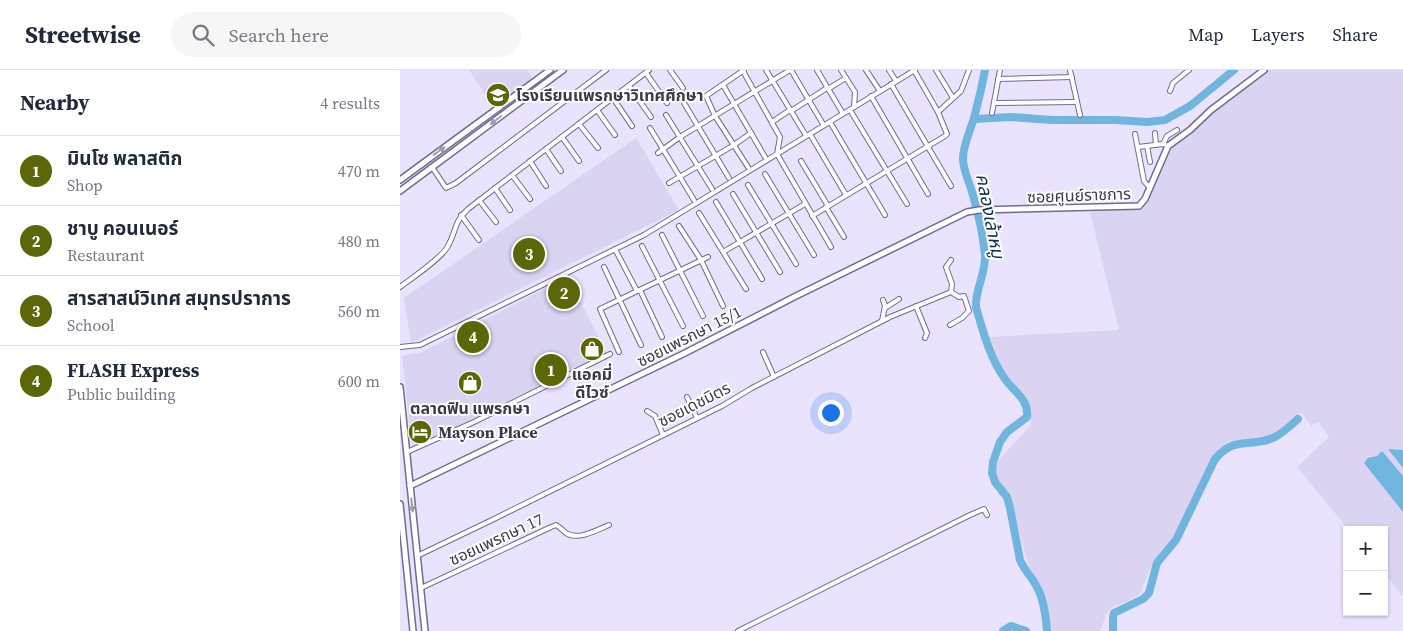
<!DOCTYPE html>
<meta charset="utf-8">
<style>
:root{--surface:#fff;--page:#f6f6f7;--text:#1f2937;--muted:#747a83;--line:#e0e1e3;--accent:#5d6607}
body{margin:0;font-family:"Source Serif 4","Noto Sans Thai",serif;background:var(--page);color:var(--text)}
.controls{position:absolute;right:15px;bottom:15px;display:grid;overflow:hidden;border-radius:0px;box-shadow:0 1px 4px #0004}
.controls button{width:45px;height:45px;display:grid;place-items:center;padding:0;border:0;border-bottom:1px solid var(--line);background:var(--surface);color:var(--text);font:25px sans-serif}
.you{position:absolute;left:430px;top:342px;width:18px;height:18px;margin:-12px;border:4px solid #fff;border-radius:50%;background:#1a73e8;box-shadow:0 0 0 8px #1a73e833}
.badge{display:grid;place-items:center;width:32px;height:32px;border-radius:50%;background:var(--accent);color:#fff;font-size:16px;font-weight:700}
.pin{position:absolute;translate:-50% -50%;border:2px solid #fff;box-shadow:0 1px 5px #0006}
.list{margin:0;padding:0;list-style:none}
h2{display:flex;justify-content:space-between;align-items:center;height:65px;margin:0;padding:0 20px;font-size:21px}
h2 small{font-size:16px;font-weight:400;color:var(--muted)}
.list li{display:grid;grid-template-columns:32px 1fr auto;gap:15px;align-items:center;box-sizing:border-box;height:70px;padding:0 20px;border-top:1px solid var(--line)}
.list b{display:block;font-size:19px;white-space:nowrap}
.list p{margin:0;font-size:16px;white-space:nowrap;color:var(--muted)}
.list em{font-size:16px;font-style:normal;color:var(--muted)}
.icon{flex:none;width:28px;height:28px;fill:none;stroke:currentColor;stroke-width:2;stroke-linecap:round;stroke-linejoin:round}
.map{position:relative;flex:none;width:1003px;height:561px;overflow:hidden}
header{display:flex;align-items:center;gap:30px;box-sizing:border-box;height:70px;padding:0 25px;background:var(--surface);border-bottom:1px solid var(--line)}
header strong{font-size:24px}
nav{display:flex;gap:28px;margin-inline-start:auto;font-size:18px}
.search{width:350px;height:45px;background:var(--page);display:flex;align-items:center;gap:12px;box-sizing:border-box;padding:0 18px;border-radius:28px;color:var(--muted);font-size:19px}
main{display:flex}
aside{flex:1;background:var(--surface)}
.map>svg:first-child{display:block}
.built{fill:#dad4f2}
.water{fill:#6fb5de}
.lines{fill:none;stroke-linecap:round;stroke-linejoin:round}
.river{stroke:#6fb5de;stroke-width:8}
.street-casing{stroke:#746a91;stroke-width:6}
.secondary-casing{stroke:#746a91;stroke-width:8}
.street{stroke:#fff;stroke-width:4}
.secondary{stroke:#fff;stroke-width:5}
.oneway{fill:#9e9ca4}
.labels{text-anchor:middle;stroke-width:4;stroke-linejoin:round;paint-order:stroke}
.poi-label{font-size:16px;font-weight:bold;fill:#3c384a;stroke:#fff;text-anchor:start}
.street-label{font-size:16px;fill:#3c384a;stroke:#fff}
.water-label{font-size:18px;font-style:italic;fill:#0f2f40;stroke:#fff}
</style>
<header>
<strong>Streetwise</strong>
<div class="search"><svg class="icon" aria-label="search" viewBox="0 0 24 24"><circle cx="10" cy="10" r="6"/><path d="M15 15l6 6"/></svg>Search here</div>
<nav><a>Map</a><a>Layers</a><a>Share</a></nav>
</header>
<main>
<aside>
<h2>Nearby<small>4 results</small></h2>
<ul class="list">
<li><span class="badge">1</span><div><b>มินโซ พลาสติก</b><p>Shop</p></div><em>470 m</em></li>
<li><span class="badge">2</span><div><b>ชาบู คอนเนอร์</b><p>Restaurant</p></div><em>480 m</em></li>
<li><span class="badge">3</span><div><b>สารสาสน์วิเทศ สมุทรปราการ</b><p>School</p></div><em>560 m</em></li>
<li><span class="badge">4</span><div><b>FLASH Express</b><p>Public building</p></div><em>600 m</em></li>
</ul>
</aside>
<div class="map">
<svg width="1003" height="561" viewBox="0 0 1003 561">
<rect width="100%" height="100%" fill="#e9e3fe"/>
<g class="built">
<path d="M69,0h59l4,7 -6,6 -33,24z"/>
<path d="M866,0h137v526l-19,-23v-43h-35l-52,-63 32,-30 -11,-15 -7,4 -10,-14 -24,21 -6,3 -40,8 -8,4 -31,52 -22,45 -21,26 -9,23 -14,8 -14,5 -5,6 -7,18h-49l-9,-45 -12,-16 -19,-68 -14,-20 -2,-9 1,-10 35,-38v-11l-17,-22 -19,-33 -6,-22 130,-7 -29,-118 51,-3 4,-5 26,-56 7,-9 23,-20z"/>
<path d="M236,68l43,72 -268,133 -7,-45z"/>
<path d="M168,207l41,81 -196,95 -11,-97 20,-4z"/>
</g>
<g class="water">
<path d="M988,379l15,1v18z"/>
<path d="M982,381l21,25v36l-39,-49 4,-5 9,-2z"/>
</g>
<g class="lines">
<g class="river">
<path d="M585,0c-3,16 -7,33 -11,48 -4,14 -11,26 -11,41 0,11 6,22 9,33 6,20 11,42 13,63 1,19 -10,34 -9,52 7,25 14,51 29,72 9,13 24,20 22,38l-20,15 -7,10 -7,20 -1,11 3,9 12,15 3,11 10,52c4,10 12,17 17,27 7,13 9,30 10,44"/>
<path d="M574,49l37,-2 41,3h64l31,2 18,-2 25,-14 44,-36"/>
<path d="M603,561l8,-5 15,5"/>
<path d="M713,561v-14l1,-4 29,-14 6,-6 8,-30 19,-23 39,-81c21,-24 34,-11 58,-21 9,-4 17,-12 25,-19"/>
</g>
<g class="street-casing">
<g id="street">
<path d="M270,0l13,18"/>
<path d="M344,0l-38,26 9,20 33,51"/>
<path d="M366,0l39,64"/>
<path d="M391,0l32,54"/>
<path d="M417,0l25,42"/>
<path d="M441,0l14,22 -1,15"/>
<path d="M466,0l14,21"/>
<path d="M489,0l7,11"/>
<path d="M536,0l17,28"/>
<path d="M670,0l10,45"/>
<path d="M343,1l37,66 -3,17 54,93"/>
<path d="M246,3l21,30"/>
<path d="M598,9l74,-2"/>
<path d="M491,14l60,102"/>
<path d="M323,15l42,72"/>
<path d="M229,16l22,31"/>
<path d="M428,19l18,-11"/>
<path d="M770,21l3,-8 16,-13"/>
<path d="M471,26l57,98"/>
<path d="M213,28l19,28"/>
<path d="M284,33l45,75"/>
<path d="M594,33l83,-1"/>
<path d="M197,40l18,25"/>
<path d="M450,40l57,94"/>
<path d="M391,41l36,-23"/>
<path d="M538,42l23,-21 8,-21"/>
<path d="M592,43l8,-43"/>
<path d="M266,45l46,74"/>
<path d="M372,52l18,-12"/>
<path d="M430,52l55,93"/>
<path d="M179,54l19,24"/>
<path d="M250,58l44,72"/>
<path d="M755,63l1,12"/>
<path d="M410,64l36,61"/>
<path d="M735,64l9,47 6,7"/>
<path d="M162,67l17,24"/>
<path d="M763,74l4,-8 10,-6"/>
<path d="M747,76l3,16"/>
<path d="M738,77l25,-3 5,2"/>
<path d="M146,79l15,22"/>
<path d="M258,83l22,-16 110,-67"/>
<path d="M130,91l16,25"/>
<path d="M401,91l27,45"/>
<path d="M32,97l14,21 10,-5 150,-113"/>
<path d="M365,104l49,81"/>
<path d="M112,105l18,24"/>
<path d="M269,113l65,-38 17,-12"/>
<path d="M348,115l48,79"/>
<path d="M95,118l15,22"/>
<path d="M333,124l47,78"/>
<path d="M79,130l17,22"/>
<path d="M316,132l46,77"/>
<path d="M426,137l18,30"/>
<path d="M299,143l47,76"/>
<path d="M61,145l18,25"/>
<path d="M412,146l133,-80 2,-2 -9,-22 -24,-42"/>
<path d="M279,156l22,34 22,46"/>
<path d="M262,165l41,81"/>
<path d="M242,176l41,80"/>
<path d="M215,179l22,42"/>
<path d="M323,182l82,-48"/>
<path d="M204,197l37,78"/>
<path d="M0,217c12,-9 42,-29 48,-41 9,-16 5,-23 20,-37l181,-139"/>
<path d="M240,220l22,47"/>
<path d="M516,236l11,27 -2,5"/>
<path d="M485,238l14,-9"/>
<path d="M482,251l3,-15 -2,-6"/>
<path d="M550,255l12,-7 7,-7 -5,-15 -5,1 -8,-5"/>
<path d="M0,277l20,-2 224,-110 271,-165"/>
<path d="M219,282l-19,-43 108,-52"/>
<path d="M363,282l11,25"/>
<path d="M287,327l10,21"/>
<path d="M247,341l8,5 8,19"/>
<path d="M7,382l67,-30 136,-68"/>
<path d="M17,486l75,-36 230,-114 30,-18 138,-71 61,-25 1,-8 -6,-17 5,-7"/>
<path d="M21,518l130,-61 5,-2c4,2 6,5 10,8 12,8 31,-3 43,-8"/>
<path d="M338,561l232,-116 14,-6 3,6"/>
</g>
</g>
<g class="secondary-casing">
<g id="secondary">
<path d="M0,110l150,-110"/>
<path d="M0,121l163,-121"/>
<path d="M0,317l25,244"/>
<path d="M10,416l275,-133 111,-57 171,-84 12,-2 160,-4 6,-7 23,-53 22,-16 21,-20 53,-40"/>
<path d="M0,434l13,127"/>
</g>
</g>
<use href="#street" class="street"/>
<use href="#secondary" class="secondary"/>
</g>
<defs><path id="oneway-solid" d="M-6-.8H1V-3.2L6.5 0L1 3.2V.8H-6Z" transform="scale(1.25)"/></defs>
<g class="oneway">
<use href="#oneway-solid" transform="translate(96 50) rotate(143)"/>
<use href="#oneway-solid" transform="translate(39 81) rotate(-36)"/>
<use href="#oneway-solid" transform="translate(12 435) rotate(84)"/>
</g>
<defs>
<g id="school-disc" transform="scale(1.25)"><circle r="9.5" fill="#5d6607" stroke="#fff"/><path d="M0-5L7-2L0 1L-7-2ZM-4 1L0 2.5L4 1V4Q0 6-4 4Z" fill="#fff"/></g>
<g id="shop-disc" transform="scale(1.25)"><circle r="9.5" fill="#5d6607" stroke="#fff"/><path d="M-5-2.5h2.3a2.7 3.5 0 0 1 5.4 0H5L5.5 6h-11ZM-1.5-2.5h3a1.5 2.3 0 0 0-3 0Z" fill="#fff"/></g>
<g id="hotel-disc" transform="scale(1.25)"><circle r="9.5" fill="#5d6607" stroke="#fff"/><path d="M-6-4.5h1.5V1H6V5H4.5V3h-9V5H-6ZM-4 0a1.8 1.8 0 1 1 3.6 0ZM.5 0V-2.5h3Q6-2.5 6 0Z" fill="#fff"/></g>
</defs>
<g fill-rule="evenodd">
<use href="#school-disc" x="98" y="25"/>
<use href="#shop-disc" x="192" y="279"/>
<use href="#shop-disc" x="70" y="313"/>
<use href="#hotel-disc" x="20" y="362"/>
</g>
<g class="labels">
<g class="poi-label">
<text x="116" y="31">โรงเรียนแพรกษาวิเทศศึกษา</text>
<text x="192" y="310" text-anchor="middle">แอคมี่<tspan x="192" dy="18">ดีไวซ์</tspan></text>
<text x="70" y="344" text-anchor="middle">ตลาดฟิน แพรกษา</text>
<text x="38" y="368">Mayson Place</text>
</g>
<g class="street-label">
<text transform="translate(679 125) rotate(-2)" y="6">ซอยศูนย์ราชการ</text>
<text transform="translate(289 266) rotate(-27)" y="6">ซอยแพรกษา 15/1</text>
<text transform="translate(294 334) rotate(-27)" y="6">ซอยเดชมิตร</text>
<text transform="translate(96 469) rotate(-25)" y="6">ซอยแพรกษา 17</text>
</g>
<g class="water-label">
<text transform="translate(590 146) rotate(79)" y="6">คลองเล้าหมู</text>
</g>
</g>
</svg>
<div class="controls">
<button>+</button>
<button>−</button>
</div>
<div class="you"></div>
<div class="pin badge" style="left:151px;top:300px">1</div>
<div class="pin badge" style="left:164px;top:223px">2</div>
<div class="pin badge" style="left:129px;top:184px">3</div>
<div class="pin badge" style="left:73px;top:267px">4</div>
</div>
</main>
